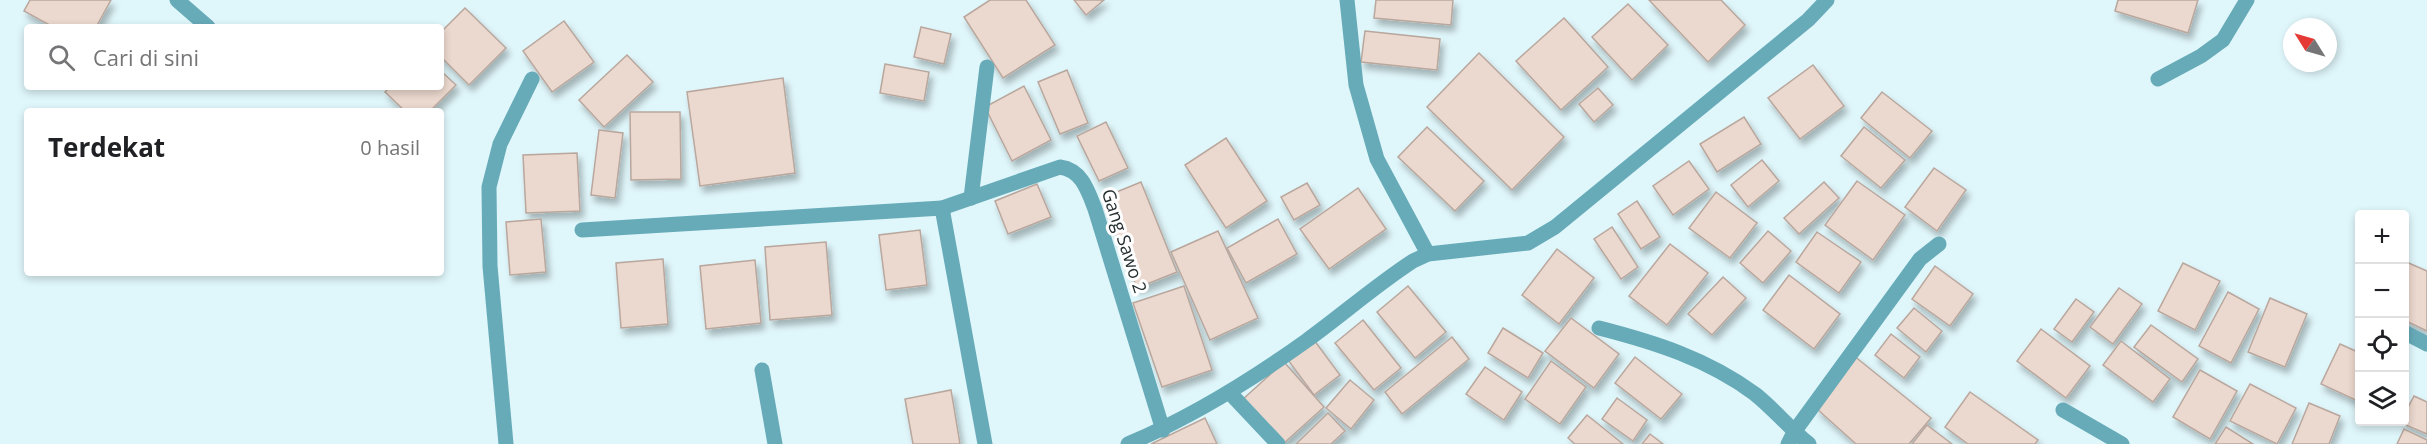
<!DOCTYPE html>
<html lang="id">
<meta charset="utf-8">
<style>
:root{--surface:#fff;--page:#f6f6f6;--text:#202124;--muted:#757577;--line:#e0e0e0}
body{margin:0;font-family:"Open Sans",sans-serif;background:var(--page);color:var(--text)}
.controls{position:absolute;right:18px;bottom:18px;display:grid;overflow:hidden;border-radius:6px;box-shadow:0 3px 9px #0003}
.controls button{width:54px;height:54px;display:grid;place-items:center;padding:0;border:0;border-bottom:2px solid var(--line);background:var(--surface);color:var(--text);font:30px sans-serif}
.compass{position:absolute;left:2283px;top:18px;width:54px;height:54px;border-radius:50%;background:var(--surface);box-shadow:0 3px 9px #0003;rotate:307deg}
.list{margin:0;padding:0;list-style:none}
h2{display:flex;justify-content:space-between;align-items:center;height:78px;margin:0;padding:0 24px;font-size:26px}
h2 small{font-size:20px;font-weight:400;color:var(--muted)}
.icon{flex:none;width:33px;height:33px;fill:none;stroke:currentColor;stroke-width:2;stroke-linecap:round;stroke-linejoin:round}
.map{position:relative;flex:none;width:2427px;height:444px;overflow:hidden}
.search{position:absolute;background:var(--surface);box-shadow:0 3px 9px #0003;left:24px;top:24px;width:420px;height:66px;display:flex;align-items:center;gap:15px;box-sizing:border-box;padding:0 21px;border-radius:6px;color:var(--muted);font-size:22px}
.panel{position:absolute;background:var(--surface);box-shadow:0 3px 9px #0003;left:24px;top:108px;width:420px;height:168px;border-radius:6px}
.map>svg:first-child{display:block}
.building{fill:#ebd8ce;stroke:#b9a79e;stroke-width:1.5;filter:url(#shadow)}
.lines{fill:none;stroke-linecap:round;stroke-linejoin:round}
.lane{stroke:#67abb9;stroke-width:15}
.street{stroke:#67abb9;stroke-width:15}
.labels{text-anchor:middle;stroke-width:6;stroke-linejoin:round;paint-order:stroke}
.street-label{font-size:18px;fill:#232c2e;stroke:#fefefe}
</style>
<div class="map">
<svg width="2427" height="444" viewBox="0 0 2427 444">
<defs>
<filter id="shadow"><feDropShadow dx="3.5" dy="6" stdDeviation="3" flood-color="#0004"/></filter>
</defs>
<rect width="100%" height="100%" fill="#dff6fa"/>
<g class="building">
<path d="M30,0h81l-15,27h-43l-29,-16z"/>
<path d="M990,0h36l29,45 -52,33 -39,-61z"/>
<path d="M1074,0h30l-18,15z"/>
<path d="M1376,0h77l-2,25 -77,-7z"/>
<path d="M1649,0h72l24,25 -37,37z"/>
<path d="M2118,0h80l-10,33 -73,-22z"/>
<path d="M1628,4l40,41 -36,35 -40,-43z"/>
<path d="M465,8l41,40 -37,37 -28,-28v-25z"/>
<path d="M1564,18l44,49 -47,43 -45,-49z"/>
<path d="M564,21l30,41 -42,30 -29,-41z"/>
<path d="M921,27l30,7 -7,30 -30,-7z"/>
<path d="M1365,31l75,8 -3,31 -76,-8z"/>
<path d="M1479,53l85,84 -52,53 -85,-83z"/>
<path d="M627,55l26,27 -49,45 -25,-27z"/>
<path d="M885,64l44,8 -5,29 -44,-8z"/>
<path d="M1813,65l31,41 -44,33 -32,-41z"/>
<path d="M1067,70l21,53 -28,11 -22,-52z"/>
<path d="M441,71l15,14 -26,26h-25l-20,-19 5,-5h51z"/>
<path d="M783,78l12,95 -95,13 -13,-94z"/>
<path d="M1024,86l27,54 -39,21 -27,-54z"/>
<path d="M1598,88l15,17 -19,17 -15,-18z"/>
<path d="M1882,92l50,39 -22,27 -49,-40z"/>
<path d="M630,112h50l1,67 -50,1z"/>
<path d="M1744,117l17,27 -44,28 -17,-28z"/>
<path d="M1106,122l22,46 -29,13 -22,-45z"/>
<path d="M1427,127l57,54 -29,30 -57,-54z"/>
<path d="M1864,127l41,33 -24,28 -40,-32z"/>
<path d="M599,130l24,3 -8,65 -24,-3z"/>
<path d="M1226,138l41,63 -41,27 -41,-63z"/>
<path d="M577,153l3,58 -54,2 -3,-58z"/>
<path d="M1762,160l17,21 -31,26 -17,-22z"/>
<path d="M1689,161l20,28 -36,26 -20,-29z"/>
<path d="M1934,168l32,22 -29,41 -32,-24z"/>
<path d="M1857,181l48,34 -32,45 -48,-35z"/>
<path d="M1141,182l36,90 -40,16 -35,-90z"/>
<path d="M1824,182l15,16 -40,36 -15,-16z"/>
<path d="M1307,183l13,22 -26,15 -13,-23z"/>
<path d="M1037,184l14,33 -43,17 -13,-33z"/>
<path d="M1358,188l28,41 -57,40 -29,-40z"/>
<path d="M1716,192l41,31 -27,35 -41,-30z"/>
<path d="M1637,201l23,36 -19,12 -23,-35z"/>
<path d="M541,219l5,53 -36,3 -4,-53z"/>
<path d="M1278,219l19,35 -51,29 -19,-35z"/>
<path d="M1612,227l26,40 -17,12 -27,-40z"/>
<path d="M920,230l7,55 -41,5 -7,-55z"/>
<path d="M1218,231l40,87 -48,22 -39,-88z"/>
<path d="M1768,231l23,20 -28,32 -23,-20z"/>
<path d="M1817,232l44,30 -22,31 -43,-31z"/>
<path d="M826,242l6,73 -62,5 -5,-73z"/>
<path d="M1670,244l38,29 -41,52 -38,-29z"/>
<path d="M1557,249l37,29 -35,46 -37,-29z"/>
<path d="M663,259l5,65 -47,4 -5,-65z"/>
<path d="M755,260l6,63 -55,6 -6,-63z"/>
<path d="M2404,261l23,10v60l-23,-11z"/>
<path d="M2183,263l37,18 -25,49 -37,-19z"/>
<path d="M1935,266l38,28 -23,32 -38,-27z"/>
<path d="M1789,275l51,39 -26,35 -51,-39z"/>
<path d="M1723,277l23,21 -34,37 -24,-21z"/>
<path d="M1184,286l28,84 -50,17 -29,-84z"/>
<path d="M1408,286l38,46 -31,26 -38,-46z"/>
<path d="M2119,288l23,16 -29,40 -23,-17z"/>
<path d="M2228,292l31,17 -28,54 -32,-17z"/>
<path d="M2270,298l37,16 -22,53 -37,-15z"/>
<path d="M2076,299l18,13 -22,30 -18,-13z"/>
<path d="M1914,308l28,23 -16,21 -29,-24z"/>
<path d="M1571,318l48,36 -25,34 -49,-37z"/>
<path d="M1363,320l38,48 -27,22 -39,-47z"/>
<path d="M2151,325l47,34 -16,23 -48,-35z"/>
<path d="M1503,328l40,25 -15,25 -40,-25z"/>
<path d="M2041,329l49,37 -24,32 -49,-37z"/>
<path d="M1891,334l29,23 -16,21 -29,-23z"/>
<path d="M1452,337l17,22 -67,55 -17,-22z"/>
<path d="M1314,340l26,35 -26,20 -26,-35z"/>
<path d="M2121,341l49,38 -17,23 -50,-37z"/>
<path d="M2340,344l20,9v49l-39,-18z"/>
<path d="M1853,355l78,63 -22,26h-53l-39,-35z"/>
<path d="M1635,357l47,37 -21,25 -46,-36z"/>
<path d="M1551,361l35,26 -26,37 -35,-25z"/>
<path d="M1284,362l40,45 -41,37 -41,-44z"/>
<path d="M1485,367l37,25 -18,28 -38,-26z"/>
<path d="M2200,370l37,21 -27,48 -37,-22z"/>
<path d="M1350,380l24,20 -23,29 -25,-21z"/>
<path d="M2250,384l46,24 -19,36 -47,-23z"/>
<path d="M951,390l9,54h-47l-8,-45z"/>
<path d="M1970,392l68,48 -3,4h-67l-23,-17z"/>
<path d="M2414,396l13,6v32l-26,-11 3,-1v-7z"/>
<path d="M1617,398l30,22 -14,21 -31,-22z"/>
<path d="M2309,403l31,13 -11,28h-37z"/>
<path d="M1328,413l17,18 -14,13h-35z"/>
<path d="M1587,415l36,29h-48l-7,-6z"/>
<path d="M1205,418l12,26h-66z"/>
<path d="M1927,425l25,19h-40z"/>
<path d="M2226,427l27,17h-38z"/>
<path d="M2404,429l23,11v4h-30z"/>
<path d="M1650,434l13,10h-21z"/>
</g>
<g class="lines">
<g class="lane">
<path d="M2158,79l43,-23 22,-16 24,-40"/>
<path d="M2404,332l23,12"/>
</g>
<g class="street">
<path d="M177,0l31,27"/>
<path d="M1347,0l9,85 21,74 51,95"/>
<path d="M971,198l16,-131"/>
<path d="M942,208l118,-41c22,3 28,24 35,42l68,221"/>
<path d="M582,230l360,-22 43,236"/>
<path d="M1599,328c55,14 109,31 156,66 19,15 35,35 54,50"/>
<path d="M762,370l13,74"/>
<path d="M1230,393l48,51"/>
<path d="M2063,410l59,34"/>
<path d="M506,444l-16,-178 -1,-79 11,-43 32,-65"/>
<path d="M1128,444c64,-27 122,-63 178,-103 36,-26 70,-56 107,-80l15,-7 100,-11 27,-16 253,-207 19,-20"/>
<path d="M1788,444l6,-12 126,-173 19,-15"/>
</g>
</g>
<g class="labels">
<g class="street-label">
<text transform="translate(1124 241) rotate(72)" y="6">Gang Sawo 2</text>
</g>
</g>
</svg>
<div class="controls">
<button>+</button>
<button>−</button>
<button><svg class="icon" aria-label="locate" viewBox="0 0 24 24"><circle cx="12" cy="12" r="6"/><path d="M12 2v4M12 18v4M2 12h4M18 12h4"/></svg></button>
<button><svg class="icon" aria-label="layers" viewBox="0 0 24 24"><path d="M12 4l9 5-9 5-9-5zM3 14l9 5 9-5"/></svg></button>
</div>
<svg class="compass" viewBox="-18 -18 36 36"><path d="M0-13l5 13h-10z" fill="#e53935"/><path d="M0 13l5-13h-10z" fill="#757577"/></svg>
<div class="search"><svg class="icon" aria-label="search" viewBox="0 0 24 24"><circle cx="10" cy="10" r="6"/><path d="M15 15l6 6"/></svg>Cari di sini</div>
<section class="panel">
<h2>Terdekat<small>0 hasil</small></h2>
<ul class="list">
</ul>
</section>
</div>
